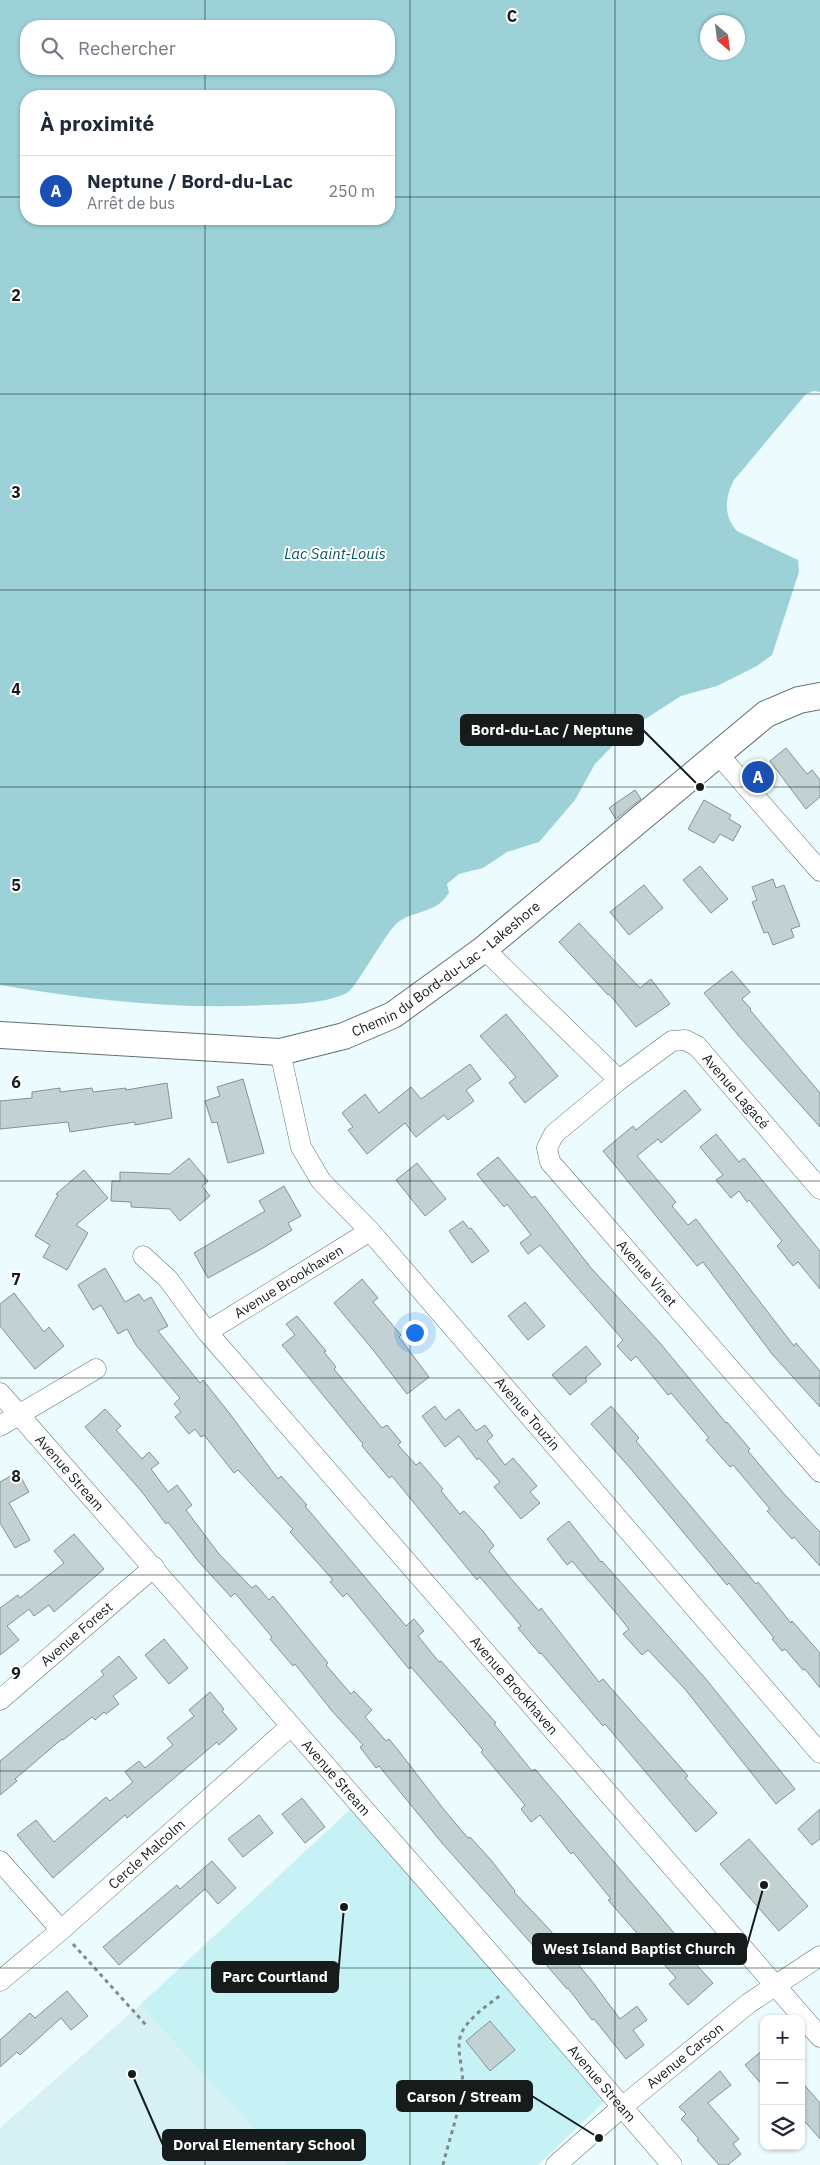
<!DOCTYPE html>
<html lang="fr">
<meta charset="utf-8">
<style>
:root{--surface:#fff;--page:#f6f6f7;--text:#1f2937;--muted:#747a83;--line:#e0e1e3;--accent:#18656d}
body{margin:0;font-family:"IBM Plex Sans",sans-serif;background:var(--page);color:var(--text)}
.controls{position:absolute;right:15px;bottom:15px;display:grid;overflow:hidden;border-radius:10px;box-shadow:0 1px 4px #0004}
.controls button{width:45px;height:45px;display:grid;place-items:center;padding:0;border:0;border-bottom:1px solid var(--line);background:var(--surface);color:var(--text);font:25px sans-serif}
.compass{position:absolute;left:700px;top:15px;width:45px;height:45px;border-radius:50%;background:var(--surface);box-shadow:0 1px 4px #0004;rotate:152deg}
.you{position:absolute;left:414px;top:1332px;width:18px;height:18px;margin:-12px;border:4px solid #fff;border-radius:50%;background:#1a73e8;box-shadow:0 0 0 8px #1a73e833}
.badge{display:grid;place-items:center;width:32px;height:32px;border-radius:50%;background:var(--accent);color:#fff;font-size:16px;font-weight:700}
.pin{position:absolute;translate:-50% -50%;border:2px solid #fff;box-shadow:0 1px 5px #0006}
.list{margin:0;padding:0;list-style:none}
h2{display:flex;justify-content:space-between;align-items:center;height:65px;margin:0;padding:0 20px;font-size:21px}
h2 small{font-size:16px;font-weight:400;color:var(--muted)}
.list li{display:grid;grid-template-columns:32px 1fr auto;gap:15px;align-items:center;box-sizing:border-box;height:70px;padding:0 20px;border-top:1px solid var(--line)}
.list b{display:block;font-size:19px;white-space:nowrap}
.list p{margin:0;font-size:16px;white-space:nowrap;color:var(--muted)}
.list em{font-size:16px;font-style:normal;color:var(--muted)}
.icon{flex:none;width:28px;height:28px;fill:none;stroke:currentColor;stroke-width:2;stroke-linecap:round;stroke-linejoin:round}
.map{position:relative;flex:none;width:820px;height:2165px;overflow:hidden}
.search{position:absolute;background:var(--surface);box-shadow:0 1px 4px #0004;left:20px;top:20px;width:375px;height:55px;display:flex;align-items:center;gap:12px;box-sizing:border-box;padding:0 18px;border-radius:20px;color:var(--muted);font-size:19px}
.panel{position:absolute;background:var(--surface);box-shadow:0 1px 4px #0004;left:20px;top:90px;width:375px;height:135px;border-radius:20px}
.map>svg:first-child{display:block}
.built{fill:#d7f0f3}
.green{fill:#c6f1f5}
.water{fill:#9cd1d7;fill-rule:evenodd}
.building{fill:#c2d2d3;stroke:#839293}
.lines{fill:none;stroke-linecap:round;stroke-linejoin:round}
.minor-casing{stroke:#627071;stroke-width:21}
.tertiary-casing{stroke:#627071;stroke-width:28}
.path{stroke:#808b8c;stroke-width:3;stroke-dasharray:4 4;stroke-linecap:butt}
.minor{stroke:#fff;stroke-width:20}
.tertiary{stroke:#fff;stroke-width:26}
.grid{fill:none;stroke:#161c1c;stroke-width:1;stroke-opacity:0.55}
.labels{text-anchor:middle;stroke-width:4;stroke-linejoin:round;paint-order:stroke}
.street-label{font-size:14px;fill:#161c1c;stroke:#fff}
.water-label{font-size:15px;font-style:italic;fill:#09575e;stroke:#fff}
.grid-label{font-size:16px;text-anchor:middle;font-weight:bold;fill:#161c1c;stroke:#fff;stroke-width:4;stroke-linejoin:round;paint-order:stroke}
.leader{fill:none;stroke:#161c1c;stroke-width:2}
.callout-dot{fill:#161c1c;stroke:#fff;stroke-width:2}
.callout{fill:#161c1c;stroke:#161c1c;stroke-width:2}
.callout-label{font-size:15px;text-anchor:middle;font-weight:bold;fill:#fff}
</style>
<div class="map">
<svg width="820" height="2165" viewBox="0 0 820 2165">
<rect width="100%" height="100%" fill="#ecfcfe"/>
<path class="built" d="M140,2005l15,16 132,144h-287v-37z"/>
<path class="green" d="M357,1803l247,299 -66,63h-251l-147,-160z"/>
<path class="water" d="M0,0h820v392l-6,-1 -8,3 -72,86c-9,17 -11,36 3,51l61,29 1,12 -27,83 -15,11 -40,20 -36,10 -53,34 -33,34 -20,36 -36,42 -32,10 -24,16 -24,6 -12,10 2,9c-3,4 -6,8 -10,11 -12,9 -30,9 -42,19 -13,12 -42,67 -50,70 -24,11 -54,11 -79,12 -91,5 -178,-5 -268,-20zM708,22h30v30h-30zM26,26h363v43h-363zM26,96h363v123h-363z"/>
<g class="building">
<path d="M786,748l21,26 5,-4 8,10v17l-14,12 -36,-48z"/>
<path d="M635,790l6,9 -25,20 -7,-11z"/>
<path d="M704,800l27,15 -2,4 12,7 -8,15 -13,-7 -6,9 -26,-14z"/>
<path d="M700,866l28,33 -17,14 -28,-33z"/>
<path d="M773,879l3,9 8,-3 16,41 -9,3 3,8 -21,8 -5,-13 -4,1 -12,-31 5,-2 -5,-13z"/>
<path d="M644,885l19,23 -34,27 -19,-23z"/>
<path d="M579,923l61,65 11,-9 19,25 -34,23 -27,-33 -1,1 -49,-53z"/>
<path d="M732,971l18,21 -8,7 9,10 -1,1 70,83v34l-82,-92 -34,-42z"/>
<path d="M506,1014l52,62 -33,27 -16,-20 7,-6 -36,-41z"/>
<path d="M470,1064l11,15 -15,11 8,11 -26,19 -4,-5 -28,22 -11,-14 -38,31 -19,-24 5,-3 -11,-14 23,-19 14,19 32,-26 10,12z"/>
<path d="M243,1079l21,74 -36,10 -11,-41 -5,1 -7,-22 15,-5 -3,-9z"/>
<path d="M167,1083l5,35 -37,7v-3l-65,10 -2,-10 -68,7v-28l32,-3v-6l28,-4v4l32,-4 1,4 33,-4v2z"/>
<path d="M685,1090l16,20 -40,33 -3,-4 -21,17 39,46 -4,4 16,19 8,-6 98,127 2,-3 24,28v36l-48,-53 -69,-92 -6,4 -94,-115 30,-25 3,4z"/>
<path d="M716,1134l23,28 5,-4 76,93v38l-22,-27 -5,4 -16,-20 5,-5 -33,-41 -2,2 -8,-11 -8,7 -15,-18 7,-5 -23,-28z"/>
<path d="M498,1157l34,41 3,-2 56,72 69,75 66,80 1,-1 23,27 -2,2 37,44 35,37v34l-26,-29 -2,2 -25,-28 3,-2 -37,-44 -3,2 -24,-27 3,-2 -38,-45 -3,2 -32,-39 -5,5 -14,-15 6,-6 -83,-95 -12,9 -8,-11 11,-8 -24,-31 -3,3 -27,-33z"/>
<path d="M189,1158l19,23 -6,5 8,10 -30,25 -10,-12 -39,-2v-5l-20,-1 1,-20h8v-9l50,2z"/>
<path d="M417,1163l29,36 -21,17 -29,-36z"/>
<path d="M84,1170l24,28 -32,27 12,8 -21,37 -24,-13 7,-12 -15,-9 23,-41 -2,-1z"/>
<path d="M284,1186l17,30 -13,7 4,7 -29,18 -55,30 -14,-25 71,-42 -6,-10z"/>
<path d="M463,1221l6,8 2,-1 18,23 -17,12 -23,-32z"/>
<path d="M105,1268l20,34 14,-8 5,7 7,-4 17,29 -10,5 42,52 3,-3 27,34 48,65 3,-3 26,29 -2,1 101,120 8,-7 10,12 -6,5 21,26 2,-1 55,62 -2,1 38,47 3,-2 151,178 -3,3 30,33 -25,22 -19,-21 7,-6 -68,-78 3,-1 -38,-47 -2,2 -31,-39 -9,7 -10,-13 4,-4 -44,-53 2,-2 -72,-83 -2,2 -62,-76 -4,4 -13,-15 3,-2 -43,-48 3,-3 -55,-59 -4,3 -30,-38 -3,2 -6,-8 -6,5 -14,-17 6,-5 -7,-8 6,-6 -44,-53 -9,-16 -9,5 -17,-29 -8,5 -15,-25z"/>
<path d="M362,1279l16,19 -5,4 28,33 -2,2 30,40 -22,17 -33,-43 -40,-48z"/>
<path d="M14,1293l30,39 5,-5 15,19 -29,23 -35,-43v-22z"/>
<path d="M525,1302l20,24 -17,14 -20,-24z"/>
<path d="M297,1316l29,35 -2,1 12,15 -2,2 48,59 5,-3 14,17 -3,3 18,20 4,-3 23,27 -2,2 19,23 4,-3 19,20 11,15 -5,5 19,24 31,36 2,-3 58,74 4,-3 85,97 -3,2 32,35 -21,19 -91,-108 -2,2 -62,-73 -1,1 -22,-26 3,-2 -41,-49 -3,3 -85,-104 -3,2 -27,-32 1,-2 -81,-99 13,-10 -9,-11z"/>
<path d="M586,1346l15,18 -16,14 2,3 -17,14 -18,-20z"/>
<path d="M435,1406l10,14 14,-11 17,22 9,-6 8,11 -6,5 18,24 8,-7 24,28 -7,6 10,11 -19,16 -27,-32 6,-5 -21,-24 -2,2 -18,-24 -14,11 -23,-31z"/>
<path d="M611,1406l28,32 -3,3 120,143 2,-2 33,41 1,-2 28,32v35l-15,-19 -2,1 -18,-21 -3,2 -10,-12 2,-1 -45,-55 -2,2 -97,-117 -39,-44z"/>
<path d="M105,1409l16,17 -5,4 26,29 7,-7 10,11 -8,6 17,23 9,-7 15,20 -6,5 33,44 33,34 4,-3 13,15 4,-4 55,67 -2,2 25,29 3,-3 18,19 -7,7 21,24 3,-2 9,11 47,61 23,27 2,-1 21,23 24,31 -1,1 35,37 42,51 29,39 17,-13 10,14 -14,10 11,15 -18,14 -32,-40 -2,1 -24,-32 -1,1 -24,-28 2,-2 -103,-116 -63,-77 -3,2 -16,-21 3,-2 -31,-34 -37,-47 -2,2 -23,-27 2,-2 -37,-44 -4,4 -32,-35 -31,-40 -2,2 -24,-32 -57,-65z"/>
<path d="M18,1472l11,20 -20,11 21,37 -15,8 -15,-25v-41z"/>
<path d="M569,1521l32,41 1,-1 103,117 90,111 -19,15 -92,-116 -36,-38 -6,5 -19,-21 6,-5 -13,-16 -44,-52 -5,4 -20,-26z"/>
<path d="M74,1534l30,35 -50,43 -5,-7 -15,11 -5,-7 -22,17 12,14 -19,15v-47l18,-13 2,3 44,-35 -10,-12z"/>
<path d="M164,1639l24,29 -19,16 -24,-29z"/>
<path d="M119,1656l18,22 -24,18 6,8 -13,10 -2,-2 -9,8 -3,-3 -29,23 -1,-1 -47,40 2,2 -17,14v-34l104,-86 -3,-4z"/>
<path d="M210,1692l14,17 -2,2 15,18 -18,16 -2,-3 -90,76 -2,-3 -72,63 -36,-43 19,-15 18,22 52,-45 4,4 23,-19 -8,-10 14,-11 6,7 28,-23 -6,-7 27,-22 -5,-6z"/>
<path d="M302,1798l23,29 -20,16 -23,-29z"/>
<path d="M820,1809v30l-8,6 -14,-16z"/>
<path d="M259,1815l14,18 -30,24 -15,-18z"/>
<path d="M749,1839l59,67 -29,25 -59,-67z"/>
<path d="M212,1861l24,27 -18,16 -13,-15 -86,76 -16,-18 74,-62 3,4z"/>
<path d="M67,1991l21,25 -17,14 -10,-12 -41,37 -3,-3 -17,15v-27l30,-27 5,5z"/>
<path d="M490,2021l25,29 -25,21 -24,-30z"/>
<path d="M764,2049v38l-19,-22z"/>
<path d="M720,2071l11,14 -23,18 31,36 -6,5 8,10 -13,11h-9l-22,-25 2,-1 -18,-20 5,-5 -7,-7z"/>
<path d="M801,2081l19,22v36l-19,-22z"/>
</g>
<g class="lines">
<g class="minor-casing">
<g id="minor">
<path d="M718,754l102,117"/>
<path id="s1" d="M484,949l135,131 53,-39 13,-1 12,6 123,143"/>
<path id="s2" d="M280,1052l21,95 20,34 49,50 450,522"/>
<path id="s3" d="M619,1080l-65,54 -7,14 3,14 270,310"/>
<path id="s4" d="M143,1256l25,23 39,53 613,705"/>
<path id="s5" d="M207,1332l163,-101"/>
<path id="s6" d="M0,1393l515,589 157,183"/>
<path d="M0,1426l96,-57"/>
<path id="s7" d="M0,1700l154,-133"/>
<path d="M0,1861l61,69"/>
<path id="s8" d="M0,1981l60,-50 231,-205"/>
<path id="s9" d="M556,2165l66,-58 127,-104 71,-47"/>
</g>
</g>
<g class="tertiary-casing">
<g id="tertiary">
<path id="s10" d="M0,1035l280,17 64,-16 49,-21 91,-66 282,-235 33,-14 21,-4"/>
</g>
</g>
<g class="path">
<path d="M73,1944l73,81"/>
<path d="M443,2165c6,-26 16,-51 19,-78 3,-17 -7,-36 -1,-53 7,-16 27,-29 41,-40"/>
</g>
<use href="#minor" class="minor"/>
<use href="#tertiary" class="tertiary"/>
</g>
<path class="grid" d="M205,0v26M410,0v2165M615,0v2165M205,69v27M0,197h26M389,197h431M205,219v1946M0,394h820M0,590h820M0,787h820M0,984h820M0,1181h820M0,1378h820M0,1575h820M0,1771h820M0,1968h820"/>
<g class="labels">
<g class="street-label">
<text dy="5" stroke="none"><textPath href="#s10" startOffset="469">Chemin du Bord-du-Lac - Lakeshore</textPath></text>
<text dy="5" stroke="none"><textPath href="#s1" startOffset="340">Avenue Lagacé</textPath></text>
<text dy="5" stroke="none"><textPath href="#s3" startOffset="262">Avenue Vinet</textPath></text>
<text dy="5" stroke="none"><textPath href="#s5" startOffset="96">Avenue Brookhaven</textPath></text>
<text dy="5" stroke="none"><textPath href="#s2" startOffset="448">Avenue Touzin</textPath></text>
<text dy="5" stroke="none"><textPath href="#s6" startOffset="106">Avenue Stream</textPath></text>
<text dy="5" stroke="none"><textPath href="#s7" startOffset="101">Avenue Forest</textPath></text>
<text dy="5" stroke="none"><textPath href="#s4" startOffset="568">Avenue Brookhaven</textPath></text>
<text dy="5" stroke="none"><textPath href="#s6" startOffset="511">Avenue Stream</textPath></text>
<text dy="5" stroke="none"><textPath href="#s8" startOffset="194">Cercle Malcolm</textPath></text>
<text dy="5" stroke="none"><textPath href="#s9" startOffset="169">Avenue Carson</textPath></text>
<text dy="5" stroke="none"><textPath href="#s6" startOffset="916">Avenue Stream</textPath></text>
</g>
<g class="water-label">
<text x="335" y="559">Lac Saint-Louis</text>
</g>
</g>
<g class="grid-label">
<text x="512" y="22">C</text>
<text x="16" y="301">2</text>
<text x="16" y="498">3</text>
<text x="16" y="695">4</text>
<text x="16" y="891">5</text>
<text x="16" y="1088">6</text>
<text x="16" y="1285">7</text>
<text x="16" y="1482">8</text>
<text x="16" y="1679">9</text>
</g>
<path class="leader" d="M700 787L643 730M764 1885L746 1949M344 1907L338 1977M599 2138L532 2096M132 2074L163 2145"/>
<g class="callout-dot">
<circle cx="700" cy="787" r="5"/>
<circle cx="764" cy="1885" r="5"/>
<circle cx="344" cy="1907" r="5"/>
<circle cx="599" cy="2138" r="5"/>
<circle cx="132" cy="2074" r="5"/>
</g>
<g class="callout">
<rect x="461" y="715" width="182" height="30" rx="5"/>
<rect x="533" y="1934" width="213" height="30" rx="5"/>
<rect x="212" y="1962" width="126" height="30" rx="5"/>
<rect x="397" y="2081" width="135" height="30" rx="5"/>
<rect x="163" y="2130" width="202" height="30" rx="5"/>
</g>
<g class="callout-label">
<text x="552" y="735">Bord-du-Lac / Neptune</text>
<text x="639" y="1954">West Island Baptist Church</text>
<text x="275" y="1982">Parc Courtland</text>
<text x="464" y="2102">Carson / Stream</text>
<text x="264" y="2150">Dorval Elementary School</text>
</g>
</svg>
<div class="controls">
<button>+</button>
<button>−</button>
<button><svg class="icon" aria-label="layers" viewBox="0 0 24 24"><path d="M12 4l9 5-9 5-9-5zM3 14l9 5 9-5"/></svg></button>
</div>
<svg class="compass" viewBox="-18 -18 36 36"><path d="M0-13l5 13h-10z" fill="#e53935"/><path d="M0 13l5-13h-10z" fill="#747a83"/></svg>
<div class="you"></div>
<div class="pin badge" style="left:758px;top:777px;background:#1a4fb4">A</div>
<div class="search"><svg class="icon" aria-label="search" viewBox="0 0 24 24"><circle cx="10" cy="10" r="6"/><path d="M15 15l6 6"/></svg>Rechercher</div>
<section class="panel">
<h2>À proximité<small></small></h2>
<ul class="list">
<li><span class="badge" style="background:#1a4fb4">A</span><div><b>Neptune / Bord-du-Lac</b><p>Arrêt de bus</p></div><em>250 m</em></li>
</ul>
</section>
</div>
